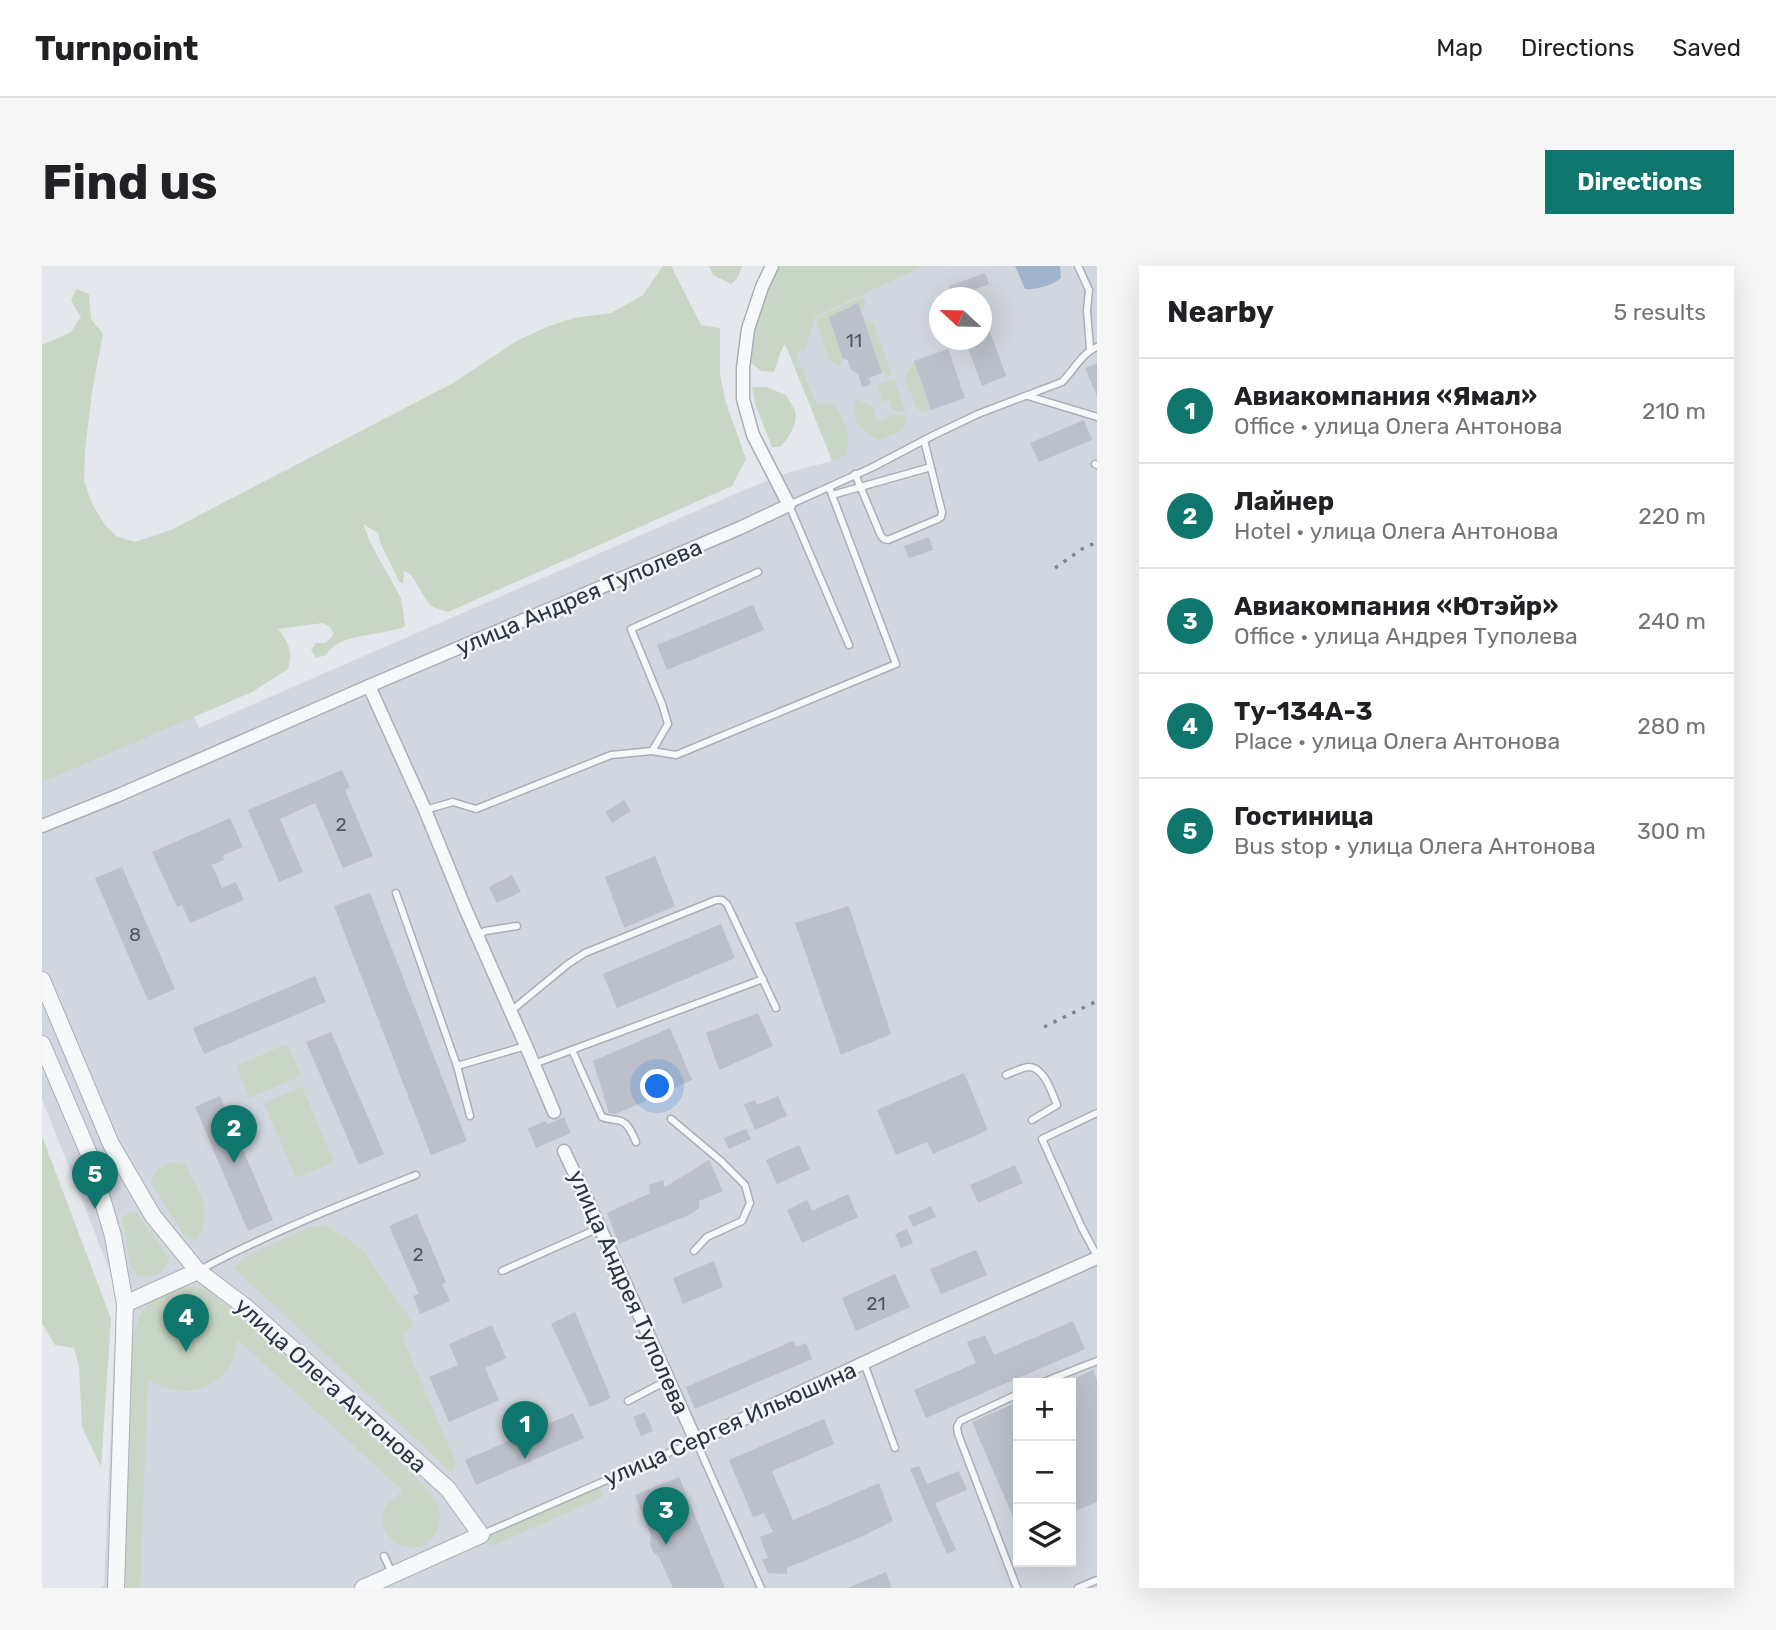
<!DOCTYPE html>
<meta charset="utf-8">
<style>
:root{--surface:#fff;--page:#f6f6f6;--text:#202124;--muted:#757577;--line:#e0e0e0;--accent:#0f766e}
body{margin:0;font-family:Rubik,sans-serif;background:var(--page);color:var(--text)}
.controls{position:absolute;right:21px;bottom:21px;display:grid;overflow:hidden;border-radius:0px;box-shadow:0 7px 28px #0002}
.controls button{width:63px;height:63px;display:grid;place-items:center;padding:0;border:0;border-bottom:2px solid var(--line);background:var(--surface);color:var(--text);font:35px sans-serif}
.compass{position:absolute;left:887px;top:21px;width:63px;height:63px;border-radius:50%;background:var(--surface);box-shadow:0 7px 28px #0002;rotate:292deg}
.you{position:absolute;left:616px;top:821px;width:24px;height:24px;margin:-18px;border:5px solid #fff;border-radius:50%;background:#1a73e8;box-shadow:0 0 0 10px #1a73e833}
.badge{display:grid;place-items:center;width:46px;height:46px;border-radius:50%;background:var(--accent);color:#fff;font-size:23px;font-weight:700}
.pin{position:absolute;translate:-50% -58px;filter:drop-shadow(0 2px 4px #0008)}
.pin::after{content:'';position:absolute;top:37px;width:24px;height:21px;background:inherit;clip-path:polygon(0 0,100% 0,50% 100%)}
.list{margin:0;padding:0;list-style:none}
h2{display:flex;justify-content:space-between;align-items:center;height:91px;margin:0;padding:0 28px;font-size:30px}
h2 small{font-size:23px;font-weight:400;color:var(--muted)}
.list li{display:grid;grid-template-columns:46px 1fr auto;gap:21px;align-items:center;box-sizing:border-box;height:105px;padding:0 28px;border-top:2px solid var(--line)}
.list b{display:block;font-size:26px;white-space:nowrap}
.list p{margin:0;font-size:23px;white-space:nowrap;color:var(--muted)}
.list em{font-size:23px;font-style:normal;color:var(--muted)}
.icon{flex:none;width:38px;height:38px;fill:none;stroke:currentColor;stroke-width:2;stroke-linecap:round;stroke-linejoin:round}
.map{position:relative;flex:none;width:1055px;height:1322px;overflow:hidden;border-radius:0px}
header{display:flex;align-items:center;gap:42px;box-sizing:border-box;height:98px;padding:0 35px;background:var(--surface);border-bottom:2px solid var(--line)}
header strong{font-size:33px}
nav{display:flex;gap:38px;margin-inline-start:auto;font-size:24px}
.intro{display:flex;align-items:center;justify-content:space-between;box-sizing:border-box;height:168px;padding:0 42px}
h1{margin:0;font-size:49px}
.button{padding:18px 32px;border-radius:0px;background:var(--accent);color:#fff;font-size:24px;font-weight:700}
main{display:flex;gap:42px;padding:0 42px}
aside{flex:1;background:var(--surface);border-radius:0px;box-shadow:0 7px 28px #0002}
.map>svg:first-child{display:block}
.built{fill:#d2d6de;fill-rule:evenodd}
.green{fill:#c9d6c5}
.water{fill:#9fb4cc}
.building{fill:#bbc0ca}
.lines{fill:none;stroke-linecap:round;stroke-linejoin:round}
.service-casing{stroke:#a9aeb7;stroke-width:9}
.minor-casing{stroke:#a9aeb7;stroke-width:15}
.tertiary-casing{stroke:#a9aeb7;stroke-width:18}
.service{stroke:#f7f8fa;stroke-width:6}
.minor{stroke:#f7f8fa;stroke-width:12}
.tertiary{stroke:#f7f8fa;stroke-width:16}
.rail{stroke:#7d8696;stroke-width:3.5;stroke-dasharray:3.5 7;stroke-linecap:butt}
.labels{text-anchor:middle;stroke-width:5;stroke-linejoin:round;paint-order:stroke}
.number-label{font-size:19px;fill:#4f5766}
.street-label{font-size:23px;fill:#2b3445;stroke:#f4f6f9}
</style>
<header>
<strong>Turnpoint</strong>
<nav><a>Map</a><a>Directions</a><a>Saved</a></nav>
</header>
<div class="intro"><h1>Find us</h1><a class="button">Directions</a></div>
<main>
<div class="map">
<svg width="1055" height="1322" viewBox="0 0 1055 1322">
<rect width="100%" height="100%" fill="#e4e7ec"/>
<path class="built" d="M883,0h172v1322h-996l3,-3 13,-296 -75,-190v-701l157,330 550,-240 41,-16 42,-11 -47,-118 30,-26zM898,32h42v42h-42zM976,1117h53v179h-53z"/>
<g class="green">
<path d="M621,0h8l30,59 19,3v45l5,27 21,59 -14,27 -284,126c-5,-2 -12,-3 -16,-6 -12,-10 -14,-29 -28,-35l-1,13 -4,-3 -18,-36 -3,-12 -15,-9 9,22 29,52 4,28c-23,11 -66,6 -79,29l-10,3 -5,-8 5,-7h10l8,-9 -4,-7 -7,-4 -45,6c11,13 15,23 10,40l-36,23 -207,89 -3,-2v-434l29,-13 10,-15 -10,-16 5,-12 13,5 2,25 12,15 -11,58 -7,58 -1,31 8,23 13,21 11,11 19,6 36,-12 282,-147 62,-41 31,-15 28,-9 37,-5 32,-18z"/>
<path d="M667,0h33l-5,13 -6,5 -18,-9z"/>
<path d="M738,0h145l-110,51 -10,32 -9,4 20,51 14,-1c9,5 17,23 18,34 1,7 -3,10 0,17l-15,7 -48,-117c-6,8 -7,19 -11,28l-13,-1 -10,-8 5,-38 10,-32z"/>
<path d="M821,31l3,6 -2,6 -4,1 -2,-7 -29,14 14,42 -3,6 -10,-4 -14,-38 2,-6z"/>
<path d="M825,54l6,2 19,53 -5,2 -2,-5 -3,1 -18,-52z"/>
<path d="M872,95l17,49 -6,2 -8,-3 -12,-30z"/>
<path d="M852,114l12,32 -13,-1 -4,-11 -6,2 -6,-17z"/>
<path d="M710,121h14l20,8c3,5 7,11 9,16 3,13 -6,27 -15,36h-8l-17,-43z"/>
<path d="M814,133l17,8 5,15 15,-7 14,1 -4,14 -24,10c-18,-7 -30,-22 -23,-41z"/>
<path d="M245,778l14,32 -52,22 -13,-32z"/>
<path d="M260,821l32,75 -38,16 -32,-75z"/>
<path d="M0,870l69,183 -10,148 -19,-40 -3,-61 -5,-18 -19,-3 -13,-22z"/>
<path d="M128,896l15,2c13,27 30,46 12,76l-11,-3 -35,-54 4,-12z"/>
<path d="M89,946l7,2 31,44c-2,15 -19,22 -32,18l-6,-9 -8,-46 1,-5z"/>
<path d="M285,959l6,6 14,7 17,14 49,71 -11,14 55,128 -6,7 -218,-205 19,-14 56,-25z"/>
<path d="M150,1021l10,1 7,3c44,37 87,75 129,113 19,18 40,36 59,55 12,13 30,27 39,43 4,8 5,18 2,26 -16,41 -72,9 -51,-24 4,-5 11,-9 16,-13l-165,-151c-2,7 -3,15 -6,22 -11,21 -34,32 -57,28 -10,-1 -18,-6 -27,-10l-8,208h-17l10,-250c7,-34 24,-50 59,-51z"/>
<path d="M556,1219l5,12 -111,49 -6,-4 -1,-3z"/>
</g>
<path class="water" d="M973,0h45l1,12c-8,7 -25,12 -36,11z"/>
<g class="building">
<path d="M943,7l4,11 -36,14 -4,-12z"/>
<path d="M816,37l24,70 -13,5 2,6 -9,3 -4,-13 -7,-4 -3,-10 -5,-1 -14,-42z"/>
<path d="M940,46h1l23,64 -24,10 -17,-46h17z"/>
<path d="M906,83l17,49 -34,12 -17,-49z"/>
<path d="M1055,97v33l-12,-28z"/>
<path d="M1042,154l8,20 -53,22 -9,-19z"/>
<path d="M887,271l4,13 -24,8 -5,-12z"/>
<path d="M711,339l11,25 -97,40 -10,-25z"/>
<path d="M300,504l8,17 -5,3 28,66 -30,12 -28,-65 -35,16 23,53 -24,10 -31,-72z"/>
<path d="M582,534l7,11 -19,12 -7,-11z"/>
<path d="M188,552l13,29 -20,8 1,5 -12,5 10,23 14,-6 8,18 -54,23 -8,-18 -5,2 -25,-55z"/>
<path d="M613,590l20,50 -51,22 -19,-51z"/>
<path d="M80,601l53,122 -27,12 -53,-123z"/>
<path d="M470,609l9,17 -24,11 -8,-16z"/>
<path d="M328,627l97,248 -36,14 -97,-249z"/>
<path d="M807,640l42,128 -50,21 -46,-132z"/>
<path d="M679,658l14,34 -118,50 -14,-34z"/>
<path d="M273,710l11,26 -122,52 -11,-26z"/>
<path d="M716,747l15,33 -54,24 -13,-37z"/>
<path d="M628,762l22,52 -76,34 -7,-1 -16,-52z"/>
<path d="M289,766l53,122 -25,11 -53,-123z"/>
<path d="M922,807l24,57 -55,24 -6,-12 -31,13 -19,-45z"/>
<path d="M178,830l53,124 -25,11 -53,-124z"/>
<path d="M736,830l9,20 -32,14 -11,-26 11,-4 2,5z"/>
<path d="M522,851l7,16 -35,15 -8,-20 18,-7 2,3z"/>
<path d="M704,863l5,10 -22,10 -5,-11z"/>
<path d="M757,879l11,24 -33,15 -11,-24z"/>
<path d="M667,894l14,31 -24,10v7l-8,6 -72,30 -12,-31 43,-20 -1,-8 14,-5 2,7z"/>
<path d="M973,899l8,18 -45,20 -8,-18z"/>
<path d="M806,928l10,23 -56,26 -15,-33 20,-10 5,11z"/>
<path d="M889,940l5,11 -23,10 -5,-11z"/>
<path d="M375,948l29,68 -4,2 8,17 -30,13 -7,-18 6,-2 -30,-68z"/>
<path d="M865,963l6,14 -12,5 -6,-14z"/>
<path d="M934,984l11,25 -46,19 -11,-25z"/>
<path d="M672,995l9,26 -40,17 -10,-26z"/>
<path d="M853,1008l15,33 -54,24 -14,-33z"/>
<path d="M533,1046l36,86 -21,9 -39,-83z"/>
<path d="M1031,1055l12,28 -159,69 -12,-28 62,-27 -9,-21 18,-7 9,20z"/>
<path d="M450,1059l14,33 -21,10 14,32 -50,22 -20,-45 29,-12 -9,-21z"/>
<path d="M751,1075l3,6 10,-4 6,16 -117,50 -9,-22z"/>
<path d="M1051,1104l4,10v122l-26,11v-133z"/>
<path d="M976,1136v126l-46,-106z"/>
<path d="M603,1146l8,19 -12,5 -8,-19z"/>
<path d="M531,1147l11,25 -108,47 -11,-25z"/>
<path d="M782,1153l10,25 -62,27 21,49 86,-37 14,38 -32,16 -74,31v6l-19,-1 -6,-13 6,-2 -8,-21 13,-5 -9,-19 -11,4 -24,-57z"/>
<path d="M877,1200l8,18 32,-13 8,19 -32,13 21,47 -9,4 -37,-85z"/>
<path d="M637,1211l46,111h-52l-14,-31 -6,-5 -3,-8 1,-9 -16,-40z"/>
<path d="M844,1306l6,16h-44z"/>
</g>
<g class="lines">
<g class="service-casing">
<g id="service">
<path d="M1036,0l11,24 -2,20 3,39"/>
<path d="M986,130l69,21"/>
<path d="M1053,198l2,1"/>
<path d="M813,208l26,62 3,3 4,1 50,-21 3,-2 1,-5 -18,-72"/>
<path d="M790,229l99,-28"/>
<path d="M807,379l-60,-140 82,-37 63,-33 44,-21 84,-32c11,-11 21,-30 35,-35"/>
<path d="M610,485l24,4 220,-91 -67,-177"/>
<path d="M383,544l28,-8 23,7 135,-54 41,-4 16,-27 -6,-20 -31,-75 127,-57"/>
<path d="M354,627l61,173 13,50"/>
<path d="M435,671l8,-6 32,-5"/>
<path d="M469,745l57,-47 17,-11 131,-53h6l5,4 49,104"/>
<path d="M530,784l30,67c7,3 13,2 19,4 8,3 12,14 15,21"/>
<path d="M492,798l229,-85"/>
<path d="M415,800l69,-20"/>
<path d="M964,809c7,-3 15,-7 22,-8 16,-1 24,26 29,38l-25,15"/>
<path d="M1055,847l-55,26 40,89 15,28"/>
<path d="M629,853l50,42 24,24 5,18 -8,18 -35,16 -13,14"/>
<path d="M158,1004c69,-37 143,-66 216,-95"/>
<path d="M460,1005l97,-43"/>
<path d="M822,1097l31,85"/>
<path d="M999,1117l56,-22"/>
<path d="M586,1135l40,-21"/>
<path d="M441,1268l213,-93 65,147"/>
<path d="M342,1290l8,17"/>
<path d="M975,1322l-59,-154 -1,-7 3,-6 58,-27"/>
<path d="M1036,1322l19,-8"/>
</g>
</g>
<g class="minor-casing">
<g id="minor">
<path d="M327,420l56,124 40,98 61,138 28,66"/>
<path d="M0,560l77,-31 250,-109 371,-158 49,-23 -36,-70 -10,-36v-31l5,-39 14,-42 10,-21"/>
<path d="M522,885c46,96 88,193 132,290l232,-108 169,-75"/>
</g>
</g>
<g class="tertiary-casing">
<g id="tertiary">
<path d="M0,714l69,164 42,72 45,55 49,37 201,181 33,46 -118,53"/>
<path d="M0,778l47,110 24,82 12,68 -9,284"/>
<path d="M83,1038l73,-33"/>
</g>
</g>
<use href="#service" class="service"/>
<use href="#minor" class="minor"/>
<use href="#tertiary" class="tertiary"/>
<g class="rail">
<path d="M1013,302l27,-19 15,-7"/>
<path d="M1002,761l53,-26"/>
</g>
</g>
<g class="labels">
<g class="number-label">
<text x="812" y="81">11</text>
<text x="299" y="565">2</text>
<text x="93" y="675">8</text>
<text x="376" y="995">2</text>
<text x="834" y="1044">21</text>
</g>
<g class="street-label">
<text transform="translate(537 331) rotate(-23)" y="8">улица Андрея Туполева</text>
<text transform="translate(587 1026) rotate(66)" y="8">улица Андрея Туполева</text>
<text transform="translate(289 1119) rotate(42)" y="8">улица Олега Антонова</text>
<text transform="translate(688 1158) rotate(-24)" y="8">улица Сергея Ильюшина</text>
</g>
</g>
</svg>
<div class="controls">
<button>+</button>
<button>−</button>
<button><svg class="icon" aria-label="layers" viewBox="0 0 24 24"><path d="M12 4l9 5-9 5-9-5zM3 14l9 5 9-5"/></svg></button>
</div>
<svg class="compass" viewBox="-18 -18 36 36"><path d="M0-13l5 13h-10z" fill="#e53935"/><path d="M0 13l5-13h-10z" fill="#757577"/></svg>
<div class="you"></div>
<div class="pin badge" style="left:483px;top:1193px">1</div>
<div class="pin badge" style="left:192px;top:897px">2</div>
<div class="pin badge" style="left:624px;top:1279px">3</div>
<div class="pin badge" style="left:144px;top:1086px">4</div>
<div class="pin badge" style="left:53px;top:943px">5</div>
</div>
<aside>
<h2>Nearby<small>5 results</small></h2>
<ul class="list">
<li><span class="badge">1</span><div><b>Авиакомпания «Ямал»</b><p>Office · улица Олега Антонова</p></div><em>210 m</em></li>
<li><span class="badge">2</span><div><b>Лайнер</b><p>Hotel · улица Олега Антонова</p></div><em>220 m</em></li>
<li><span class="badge">3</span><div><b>Авиакомпания «Ютэйр»</b><p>Office · улица Андрея Туполева</p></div><em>240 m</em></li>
<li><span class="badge">4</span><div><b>Ту-134А-3</b><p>Place · улица Олега Антонова</p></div><em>280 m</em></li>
<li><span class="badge">5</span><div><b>Гостиница</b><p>Bus stop · улица Олега Антонова</p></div><em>300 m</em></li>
</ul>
</aside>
</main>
